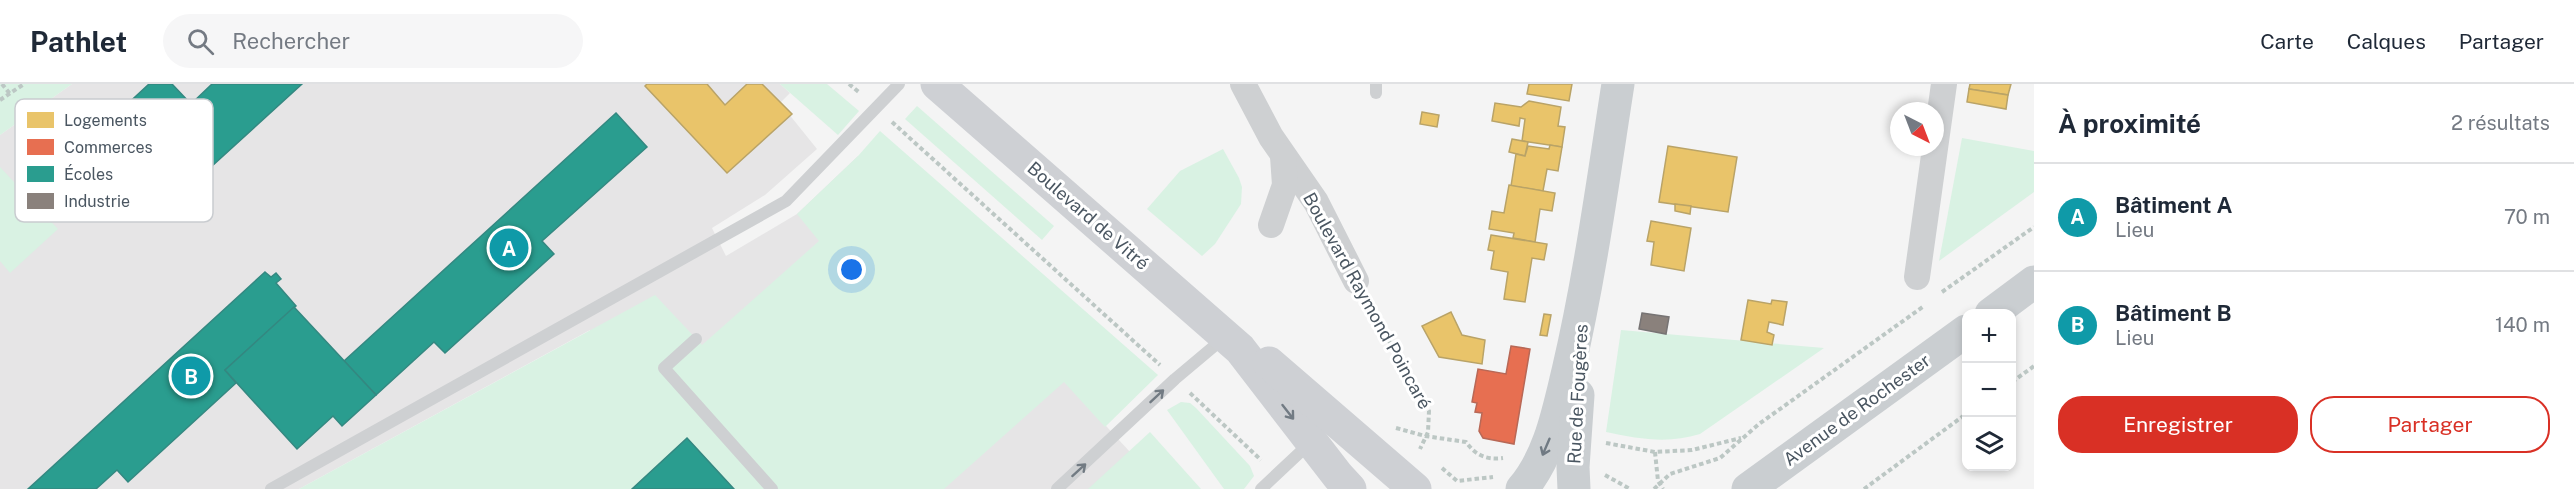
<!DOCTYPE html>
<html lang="fr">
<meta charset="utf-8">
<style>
:root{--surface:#fff;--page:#f6f6f7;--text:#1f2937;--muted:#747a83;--line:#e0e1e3;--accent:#d93025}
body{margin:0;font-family:"Public Sans",sans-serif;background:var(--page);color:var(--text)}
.controls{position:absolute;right:18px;bottom:18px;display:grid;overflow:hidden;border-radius:12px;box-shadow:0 3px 9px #0003}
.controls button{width:54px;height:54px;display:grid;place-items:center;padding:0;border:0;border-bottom:2px solid var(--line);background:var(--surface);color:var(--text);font:30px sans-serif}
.compass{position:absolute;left:1890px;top:18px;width:54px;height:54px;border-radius:50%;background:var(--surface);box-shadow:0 3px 9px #0003;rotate:138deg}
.you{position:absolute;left:852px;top:186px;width:21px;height:21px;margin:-15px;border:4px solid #fff;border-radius:50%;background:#1a73e8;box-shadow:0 0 0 9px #1a73e833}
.badge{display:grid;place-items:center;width:39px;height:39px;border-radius:50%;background:var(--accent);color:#fff;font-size:20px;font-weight:700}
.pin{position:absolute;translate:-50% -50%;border:3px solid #fff;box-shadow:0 2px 6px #0006}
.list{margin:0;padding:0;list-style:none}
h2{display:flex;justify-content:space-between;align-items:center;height:78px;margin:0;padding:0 24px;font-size:26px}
h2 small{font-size:20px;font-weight:400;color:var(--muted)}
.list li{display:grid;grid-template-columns:39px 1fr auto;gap:18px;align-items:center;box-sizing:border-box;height:108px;padding:0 24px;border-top:2px solid var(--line)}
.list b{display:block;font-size:22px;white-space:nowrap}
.list p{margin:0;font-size:20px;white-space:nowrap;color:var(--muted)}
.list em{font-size:20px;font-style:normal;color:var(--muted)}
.actions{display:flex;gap:12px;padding:18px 24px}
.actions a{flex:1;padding:14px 0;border:2px solid var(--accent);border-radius:24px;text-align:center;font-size:21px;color:var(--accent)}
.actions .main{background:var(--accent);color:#fff}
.icon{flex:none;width:33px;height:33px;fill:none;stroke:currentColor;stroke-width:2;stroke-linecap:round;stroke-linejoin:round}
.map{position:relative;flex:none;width:2034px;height:405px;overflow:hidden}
header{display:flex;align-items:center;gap:36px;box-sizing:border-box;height:84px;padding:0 30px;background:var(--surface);border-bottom:2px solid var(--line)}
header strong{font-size:28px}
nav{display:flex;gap:33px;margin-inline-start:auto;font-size:21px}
.search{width:420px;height:54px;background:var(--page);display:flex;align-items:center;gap:15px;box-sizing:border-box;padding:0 21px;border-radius:33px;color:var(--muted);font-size:22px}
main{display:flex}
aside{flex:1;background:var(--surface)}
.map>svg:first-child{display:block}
.education{fill:#e6e5e6}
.green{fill:#d9f2e3}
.homes{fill:#e9c46a;stroke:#b9a367;stroke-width:1.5}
.shops{fill:#e76f51;stroke:#b86856;stroke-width:1.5}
.schools{fill:#2a9d8f;stroke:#348881;stroke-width:1.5}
.industry{fill:#8a817c;stroke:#777474;stroke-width:1.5}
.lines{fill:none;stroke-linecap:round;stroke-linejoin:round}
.path{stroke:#bcc7c4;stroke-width:4;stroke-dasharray:4.5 3;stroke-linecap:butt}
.lane{stroke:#ced0d2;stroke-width:12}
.street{stroke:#ced0d2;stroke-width:26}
.secondary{stroke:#ced0d4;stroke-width:33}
.primary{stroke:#caced1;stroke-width:33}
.oneway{stroke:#727b83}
.oneway2{stroke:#727b84}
.oneway3{stroke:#707a83}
.labels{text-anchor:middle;stroke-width:6;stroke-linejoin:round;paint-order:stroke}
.street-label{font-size:18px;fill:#4a5661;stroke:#fff}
.key{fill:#fff;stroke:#c9ccd0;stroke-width:1.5}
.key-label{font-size:16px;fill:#4a5661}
</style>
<header>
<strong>Pathlet</strong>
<div class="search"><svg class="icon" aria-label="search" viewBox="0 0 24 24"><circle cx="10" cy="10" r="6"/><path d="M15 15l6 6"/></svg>Rechercher</div>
<nav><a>Carte</a><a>Calques</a><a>Partager</a></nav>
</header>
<main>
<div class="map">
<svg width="2034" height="405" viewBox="0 0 2034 405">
<rect width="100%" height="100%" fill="#f4f4f4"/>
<path class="education" d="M72,0h708l10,9 -10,10 37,46 -52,46 -53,33 14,28 71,-42 61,-58 306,333h-591l17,-159 -291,159h-299v-354z"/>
<g class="green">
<path d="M0,0h72l-72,51z"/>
<path d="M780,0h47l32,27 -21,24z"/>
<path d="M917,22l137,120 -12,14 -137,-121z"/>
<path d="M880,47l278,244 -53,52 -41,-45 -120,107h-210l-47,-50 -55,50h-333l356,-194 47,50 117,-104 -22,-27 61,-58z"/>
<path d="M1962,54l72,13v41l-95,69z"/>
<path d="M1223,65l16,29 3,9 -1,17 -26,40 -13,12 -55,-47 33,-38z"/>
<path d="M0,83l58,62 -48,44 -10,-12z"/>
<path d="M1621,246l203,18 -124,86c-32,10 -61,5 -94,-2z"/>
<path d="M1181,318l9,1 6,5 54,58 4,10 -10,13h-20l-57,-79z"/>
<path d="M1150,348l51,57h-113z"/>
</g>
<g class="homes">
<path d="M647,0h60l18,21 22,-21h15l30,30 -65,59 -82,-87z"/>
<path d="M1529,0h43l-3,17 -42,-7z"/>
<path d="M1970,0h41l-3,11 -39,-6z"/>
<path d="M1969,5l39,6 -2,14 -39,-7z"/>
<path d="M1529,17l32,6 -3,19 7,1 -3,20 -40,-6 3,-22 -5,-1 -1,8 -27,-5 3,-18 26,4z"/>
<path d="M1422,28l17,3 -2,12 -17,-3z"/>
<path d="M1512,55l16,3 -3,14 -16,-4z"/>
<path d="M1550,61l12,2 -4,24 -11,-2 -4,22 -32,-5 5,-32 9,2 3,-10 21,3z"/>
<path d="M1668,62l69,11 -9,55 -69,-10z"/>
<path d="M1509,101l46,8 -3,18 -12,-2 -5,33 -22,-4 1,-5 -25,-4 3,-18 12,2z"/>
<path d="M1675,120l16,2 -1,8 -15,-3z"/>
<path d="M1651,137l40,7 -7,43 -33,-6 3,-23 -7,-1z"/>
<path d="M1491,151l56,9 -3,16 -12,-2 -7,44 -21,-3 4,-27 -17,-3 3,-18 -6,-1z"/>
<path d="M1748,216l23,4 1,-4 15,2 -4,23 -14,-3 -2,10 7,3 -2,10 -31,-5z"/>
<path d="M1451,228l11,23 23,5 -3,24 -43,-7 -17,-31z"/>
<path d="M1544,230l7,1 -4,21 -7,-1z"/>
</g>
<path class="shops" d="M1511,262l19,3 -16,95 -31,-6 -4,-7 3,-18 -7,-1 2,-9 -5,-1 6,-33 28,5z"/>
<g class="schools">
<path d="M149,0h23l19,20 21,-20h90l-91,83 -39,-45 -76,69 -29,-31z"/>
<path d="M616,29l31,34 -105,94 12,13 -109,99 -11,-11 -58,53 -32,-34z"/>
<path d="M265,188l6,5 5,-4 5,6 -5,4 20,23 -71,64 11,13 -108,99 -11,-12 -21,19h-68z"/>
<path d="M294,223l82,88 -34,31 -9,-10 -36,33 -72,-79z"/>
<path d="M687,354l47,51h-102z"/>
</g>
<path class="industry" d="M1642,229l27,4 -3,17 -27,-5z"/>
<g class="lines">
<g class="path">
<path d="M2,0l8,10"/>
<path d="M849,0l11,9"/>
<path d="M0,16l24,-16"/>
<path d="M892,38l268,243"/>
<path d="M1942,208l92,-65"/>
<path d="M1369,222l60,105 -1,21 -8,17"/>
<path d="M2012,298l22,-16"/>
<path d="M1190,309l71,67"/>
<path d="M1396,344l29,8 41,6c10,14 21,18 37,16"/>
<path d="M1606,359l49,9 37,-2 49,-12"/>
<path d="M1655,368l3,29 5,8"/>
<path d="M1442,384l15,13 36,-4"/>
<path d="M1605,391l25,14"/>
<path d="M1654,405l16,-15 50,-16 39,-34 165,-118"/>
<path d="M1864,405l102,-75"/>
</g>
<g class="lane">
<path d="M1376,9v-9"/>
<path d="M696,255l-32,29 108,121"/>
<path d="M271,405l515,-288 113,-117"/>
<path d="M1057,405l118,-110 50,-42"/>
<path d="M1261,405l49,-46"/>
</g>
<g class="street">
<path d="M1243,0l28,53 45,65 40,79"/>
<path d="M1271,141l14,-40 -2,-29"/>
<path d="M1917,193l27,-193"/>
</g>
<g class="secondary">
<path d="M937,0l303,265 98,127 12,13"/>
<path d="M1269,279l146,126"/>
</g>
<g class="primary">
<path d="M1991,230l43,-32"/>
<path d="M1522,405c28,-33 36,-77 46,-118 22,-94 35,-191 50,-287"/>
<path d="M1574,405l-1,-22 5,-72"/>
<path d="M1748,405l218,-158"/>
</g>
</g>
<defs><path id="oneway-shaft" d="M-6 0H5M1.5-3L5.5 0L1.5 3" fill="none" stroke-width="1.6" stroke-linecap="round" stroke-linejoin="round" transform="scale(1.5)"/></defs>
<g class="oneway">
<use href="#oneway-shaft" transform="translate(1157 312) rotate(-43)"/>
<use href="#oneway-shaft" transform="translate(1079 386) rotate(-42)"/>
</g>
<use class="oneway2" href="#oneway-shaft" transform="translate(1288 328) rotate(52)"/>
<use class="oneway3" href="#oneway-shaft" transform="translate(1546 363) rotate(113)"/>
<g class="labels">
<g class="street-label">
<text transform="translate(1088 132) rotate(41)" y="6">Boulevard de Vitré</text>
<text transform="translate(1367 217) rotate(61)" y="6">Boulevard Raymond Poincaré</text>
<text transform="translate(1578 310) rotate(-87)" y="6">Rue de Fougères</text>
<text transform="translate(1857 326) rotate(-36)" y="6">Avenue de Rochester</text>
</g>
</g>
<rect x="15" y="15" width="198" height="123" rx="9" class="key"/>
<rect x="27" y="28" width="27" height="16" fill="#e9c46a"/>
<rect x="27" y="55" width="27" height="16" fill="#e76f51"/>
<rect x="27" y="82" width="27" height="16" fill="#2a9d8f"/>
<rect x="27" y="109" width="27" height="16" fill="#8a817c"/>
<g class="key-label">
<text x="64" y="42">Logements</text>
<text x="64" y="69">Commerces</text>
<text x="64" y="96">Écoles</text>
<text x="64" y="123">Industrie</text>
</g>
</svg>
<div class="controls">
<button>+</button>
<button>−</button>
<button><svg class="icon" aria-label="layers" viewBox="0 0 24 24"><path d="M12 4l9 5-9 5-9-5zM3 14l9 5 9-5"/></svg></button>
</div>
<svg class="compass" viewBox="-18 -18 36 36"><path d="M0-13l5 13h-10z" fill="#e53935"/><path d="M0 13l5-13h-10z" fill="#747a83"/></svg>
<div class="you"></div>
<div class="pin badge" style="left:509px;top:164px;background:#0f9aa8">A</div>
<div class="pin badge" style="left:191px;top:292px;background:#0f9aa8">B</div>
</div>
<aside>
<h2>À proximité<small>2 résultats</small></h2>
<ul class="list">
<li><span class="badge" style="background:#0f9aa8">A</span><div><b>Bâtiment A</b><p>Lieu</p></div><em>70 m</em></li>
<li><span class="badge" style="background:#0f9aa8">B</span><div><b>Bâtiment B</b><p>Lieu</p></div><em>140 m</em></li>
</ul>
<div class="actions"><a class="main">Enregistrer</a><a>Partager</a></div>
</aside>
</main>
